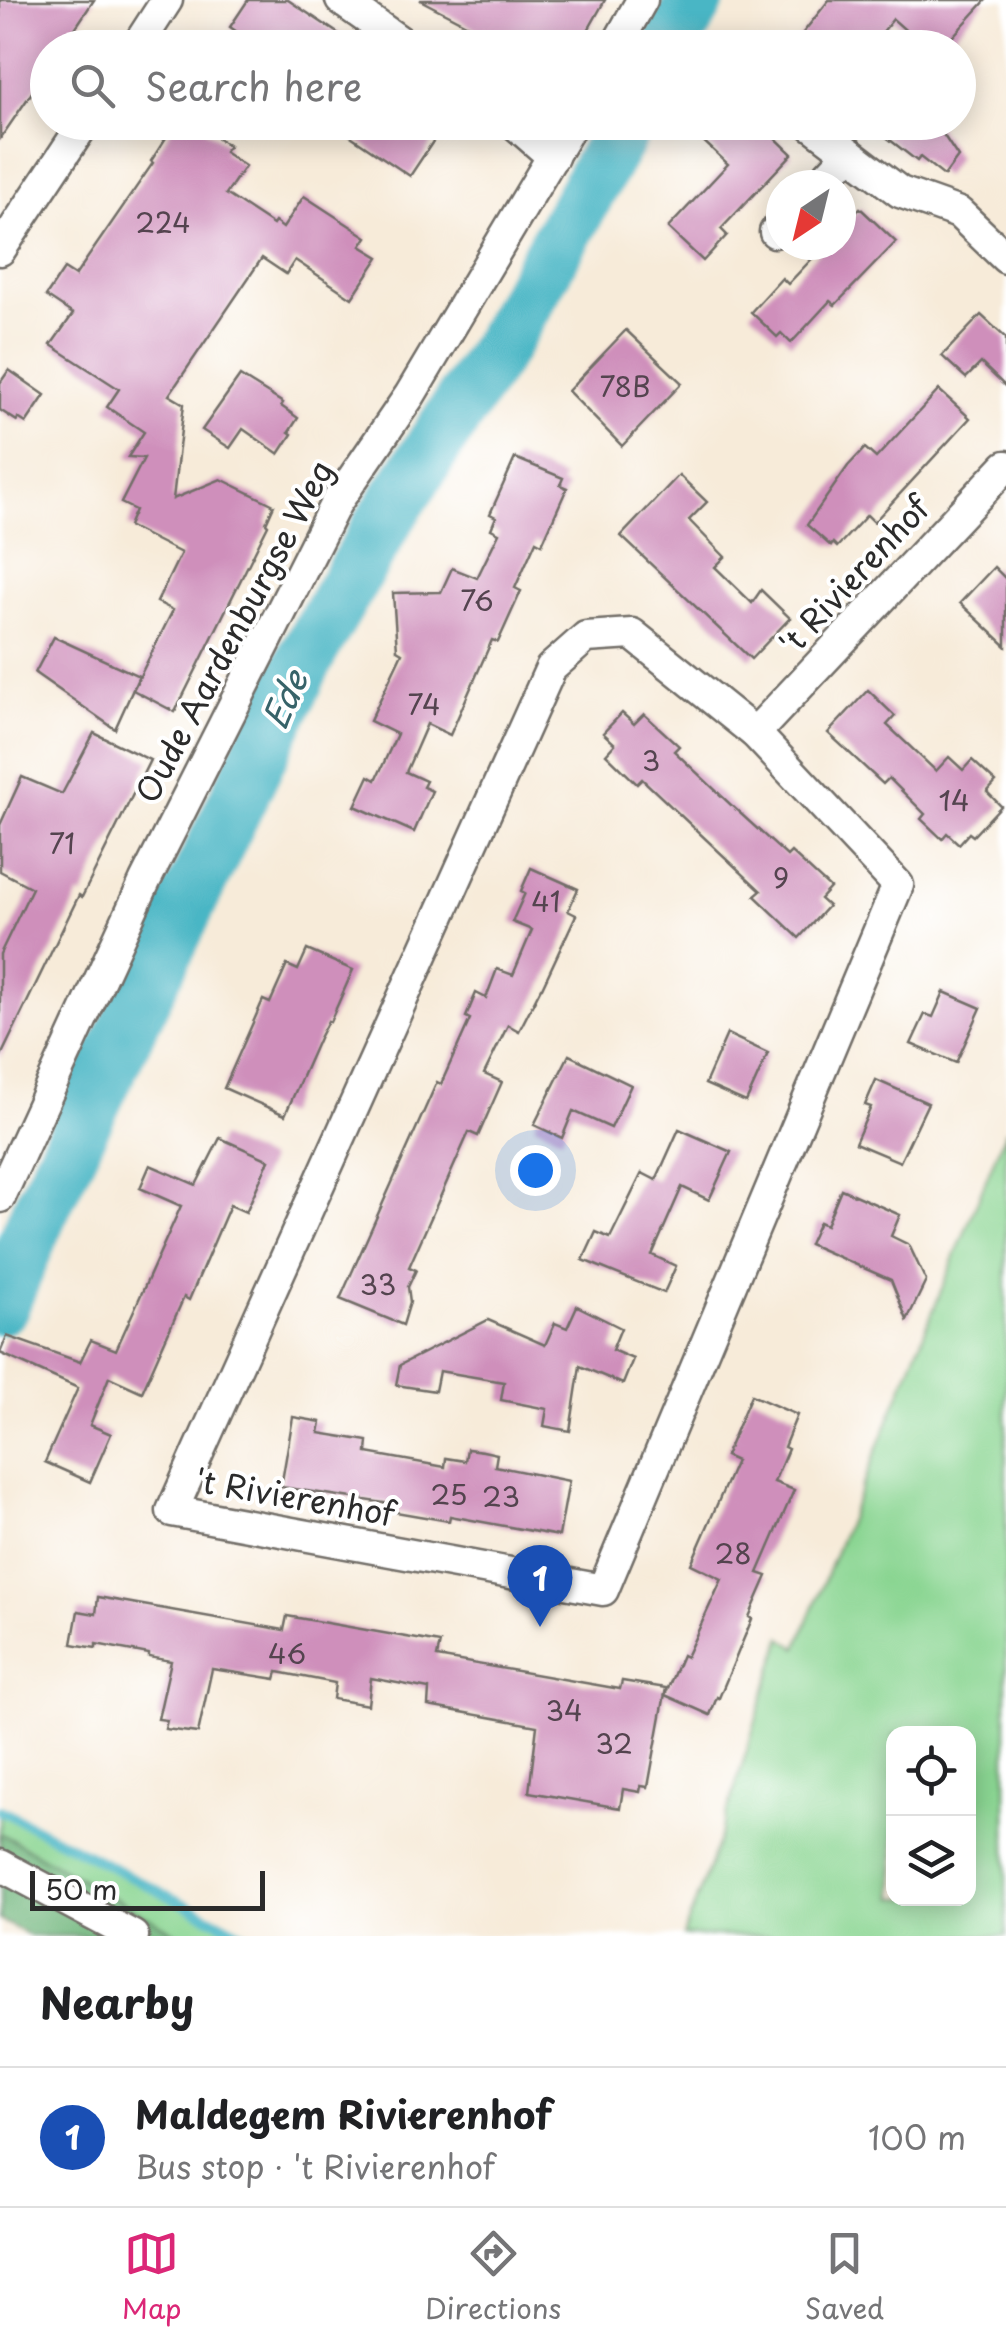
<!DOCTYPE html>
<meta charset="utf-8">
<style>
:root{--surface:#fff;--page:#f6f6f6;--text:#202124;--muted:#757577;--line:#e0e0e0;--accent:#db2777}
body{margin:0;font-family:"Playpen Sans",sans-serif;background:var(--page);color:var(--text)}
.controls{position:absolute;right:30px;bottom:30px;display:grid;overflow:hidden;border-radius:20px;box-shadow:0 5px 25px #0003}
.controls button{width:90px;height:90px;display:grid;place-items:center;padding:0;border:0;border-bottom:2px solid var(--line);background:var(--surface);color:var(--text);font:50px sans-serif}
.compass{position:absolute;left:766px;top:170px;width:90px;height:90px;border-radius:50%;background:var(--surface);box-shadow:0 5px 25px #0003;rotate:215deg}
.scale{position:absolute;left:30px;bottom:25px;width:235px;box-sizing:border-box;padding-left:10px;border:5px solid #2b2b2b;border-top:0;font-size:28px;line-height:35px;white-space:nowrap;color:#2b2b2b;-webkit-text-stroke:8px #fff;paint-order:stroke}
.you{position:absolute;left:535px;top:1170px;width:35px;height:35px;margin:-25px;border:8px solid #fff;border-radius:50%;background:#1a73e8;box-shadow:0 0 0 15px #1a73e833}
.badge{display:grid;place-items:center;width:65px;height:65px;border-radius:50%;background:var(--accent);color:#fff;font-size:32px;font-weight:700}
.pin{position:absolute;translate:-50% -82px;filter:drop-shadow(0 2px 5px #0008)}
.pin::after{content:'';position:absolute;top:52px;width:35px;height:30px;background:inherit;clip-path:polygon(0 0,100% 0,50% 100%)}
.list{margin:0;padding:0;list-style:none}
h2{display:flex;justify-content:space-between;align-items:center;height:130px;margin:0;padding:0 40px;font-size:42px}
h2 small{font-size:32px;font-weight:400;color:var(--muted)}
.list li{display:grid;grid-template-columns:65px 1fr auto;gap:30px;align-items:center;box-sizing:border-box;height:140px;padding:0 40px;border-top:2px solid var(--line)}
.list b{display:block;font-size:38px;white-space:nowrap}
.list p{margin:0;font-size:32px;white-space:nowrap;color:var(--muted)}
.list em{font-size:32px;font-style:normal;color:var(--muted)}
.icon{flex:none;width:55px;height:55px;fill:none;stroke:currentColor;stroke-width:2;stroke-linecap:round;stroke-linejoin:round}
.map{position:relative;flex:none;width:1006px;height:1936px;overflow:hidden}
.search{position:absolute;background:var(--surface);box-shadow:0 5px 25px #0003;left:30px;right:30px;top:30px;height:110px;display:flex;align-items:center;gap:25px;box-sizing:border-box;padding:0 35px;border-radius:55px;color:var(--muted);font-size:38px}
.sheet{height:270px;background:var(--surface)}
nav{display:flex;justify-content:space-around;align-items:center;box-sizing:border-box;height:140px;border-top:2px solid var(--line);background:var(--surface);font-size:28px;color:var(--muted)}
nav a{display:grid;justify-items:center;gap:5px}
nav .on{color:var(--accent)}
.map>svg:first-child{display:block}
.green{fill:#8ad592;stroke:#5a805e;stroke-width:2.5;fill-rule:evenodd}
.forest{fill:#6fb67c;stroke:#4d7054;stroke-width:2.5}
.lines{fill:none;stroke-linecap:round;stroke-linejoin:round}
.stream{stroke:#4ab6c5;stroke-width:10}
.river{stroke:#4ab6c5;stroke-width:58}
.building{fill:#cf8fbb}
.minor-casing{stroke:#726e68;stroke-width:35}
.minor{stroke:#fff;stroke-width:30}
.labels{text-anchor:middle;stroke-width:8;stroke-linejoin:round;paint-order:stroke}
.number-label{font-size:28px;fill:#54444f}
.street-label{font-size:32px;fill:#2b2b2b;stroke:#fff}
.water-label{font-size:35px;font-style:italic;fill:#376369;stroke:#fff}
</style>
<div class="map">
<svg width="1006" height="1936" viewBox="0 0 1006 1936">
<rect width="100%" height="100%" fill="#fff"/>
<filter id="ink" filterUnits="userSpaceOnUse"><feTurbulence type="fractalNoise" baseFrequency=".01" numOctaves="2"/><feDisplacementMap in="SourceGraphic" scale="20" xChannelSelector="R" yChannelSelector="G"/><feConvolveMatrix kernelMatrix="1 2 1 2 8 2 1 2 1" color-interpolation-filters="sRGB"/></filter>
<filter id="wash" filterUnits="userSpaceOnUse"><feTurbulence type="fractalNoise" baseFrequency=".0048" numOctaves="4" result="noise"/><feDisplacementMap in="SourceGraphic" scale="40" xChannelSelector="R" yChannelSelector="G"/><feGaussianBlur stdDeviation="2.25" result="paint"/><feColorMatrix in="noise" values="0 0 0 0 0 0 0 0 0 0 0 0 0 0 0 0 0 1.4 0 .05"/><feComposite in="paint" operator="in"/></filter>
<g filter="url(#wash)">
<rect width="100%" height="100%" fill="#f7ebd9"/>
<g class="green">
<path d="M1006,1130v806h-323l34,-91 65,-207 15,10zM894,1734h74v164h-74z"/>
<path d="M0,1810l247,126h-66l-181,-103z"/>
</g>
<path class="forest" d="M0,1833l181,103h-151l-30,-16z"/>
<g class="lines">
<path class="stream" d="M0,1810l247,126"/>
<g class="river">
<path d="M669,48l27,-48"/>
<path d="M0,1306l37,-89 272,-566 74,-128 118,-179 125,-222"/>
</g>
</g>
<g id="blocks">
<g class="building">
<path d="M0,0h94l-32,48h-14v21l-48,70z"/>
<path d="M248,0h40l72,48h-100l-30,-21z"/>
<path d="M420,0h185l-27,48h-102l9,-14z"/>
<path d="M829,0h157l-43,47 -14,-12 -8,9 -28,-25 -23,29h-79z"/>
<path d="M176,122h19l34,24 -5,6 21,14 -19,28 47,31 2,-3 8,6 21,-32 63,41 -6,9 18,11 -27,41 -57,-38 -9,14 -24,-16 -93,137 15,9 -11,95 48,-20 53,26 -8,18 2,2 -93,187 -42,-22 40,-80 -16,-8 24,-49 -53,-27 7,-16 -14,-7 23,-45 -16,-1 16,-25 -37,-25 12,-18 -68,-44 22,-31 -27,-18 18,-27 11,7 78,-113 -2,-2z"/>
<path d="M330,122h116l-36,54z"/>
<path d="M683,122h76l33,32 -71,75 6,6 -24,26 -35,-33 60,-64z"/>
<path d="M867,122h68l23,35 -14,19 -24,-19 -3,4z"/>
<path d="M860,208l36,34 -61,63 -5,-4 -39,42 -10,-10 -4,4 -26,-25 31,-34 6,6 37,-39h16v-16z"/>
<path d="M981,315l25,23v49l-25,-24 -15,15 -24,-22z"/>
<path d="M626,330l56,53 -60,63 -54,-55z"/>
<path d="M9,370l36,25 -19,28 -8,-5 -1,3 -17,-11v-27z"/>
<path d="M240,376l43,27 -2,3 17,12 -9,14 3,2 -13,20 -36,-25 -13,19 -28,-18z"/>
<path d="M939,390l31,28 -96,104 -7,-7 -30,32 -4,-4 -2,3 -24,-21 41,-59 17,-18 11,10z"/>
<path d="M515,458l48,20 -3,7 7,3 -25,56 -6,-3 -21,47 6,3 -23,51 -6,-2 -42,95 -23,-11 -21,48 20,9 -3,6 9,4 -18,41 -59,-26 14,-30 7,4 21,-46 -27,-13 32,-68 -5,-3 -4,-57 48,-1 11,-24 25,10 22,-45 -8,-4 5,-12 -6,-3z"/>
<path d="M679,475l28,27 -18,18 36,37 -10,10 37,36 9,-13 29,28 -39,41 -130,-123z"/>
<path d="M994,567l12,12v67l-46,-43z"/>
<path d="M54,637l85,39 -24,53 -80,-56z"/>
<path d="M868,690l27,26 -8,9 49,46 13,-14 14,13 9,-10 24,22 -9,10 14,14 -28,30 -4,-3 -10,11 -12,-11 -5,6 -21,-20 4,-5 -36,-36 -6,6 -55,-51z"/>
<path d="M622,713l12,11 10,-10 35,32 -5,5 56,53 57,52 4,-4 39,36 -10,11 8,7 -29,32 -44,-42 6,-5 -119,-112 -5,5 -31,-30 9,-10 -12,-11z"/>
<path d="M94,733l56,27 -68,137 -3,-2 -79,163v-104l32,-66 -32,-17v-46l22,-48 40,17z"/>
<path d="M531,868l47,21 -10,22 8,4 -34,73h-1l-22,43 -11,-6 -24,49 18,8 -24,54 -9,-4 -60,135 7,3 -8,17 2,15 -7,23 -63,-26 97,-217 4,2 29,-65 -4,-2 10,-24 10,5 11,-29 16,6 19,-45 -20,-8 13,-29 -4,-2z"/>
<path d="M307,950l46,20 -23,52 -2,-1 -9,17 -34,77 -61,-27 39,-88 7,3 17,-38 11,5z"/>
<path d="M944,992l37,16 -25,55 -45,-19 14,-30 8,3z"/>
<path d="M727,1034l41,19 -22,49 -41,-18z"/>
<path d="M569,1055l62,30 -20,43 -38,-17 -11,27 -28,-13z"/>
<path d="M876,1080l52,23 -28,59 -45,-19 16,-36 -6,-2z"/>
<path d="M679,1129l52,23 -22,48 -27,-13 -30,68 24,11 -12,27 -81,-33 13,-28 14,6 32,-65 14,7z"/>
<path d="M220,1138l49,22 -23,52 -16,-7 -41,95 -5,-3 -42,95 -33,-15 -19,48 21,9 -21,48 -45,-20 33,-74 -78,-35 7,-17 73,26 11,-22 25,10 65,-144 -41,-18 10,-23 46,20z"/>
<path d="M841,1189l59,26 -9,21 18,9 17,36 -19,39 -16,-40 -82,-36 10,-22 7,3z"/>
<path d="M577,1306l44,22 -9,22 21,9 -10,25 -43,-18 -10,65 -26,-5 3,-17 -46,-9 3,-18 -65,-11 -4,20 -39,-6 4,-20 88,-45 57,25 10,-22 12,5z"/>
<path d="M751,1395l46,20 -13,32 4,2 -14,33 20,8 -36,83 9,3 -18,41 3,2 -33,79 -2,-1 -7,18 -45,-20 17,-40 4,2 36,-78 -31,-15 45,-103 -11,-5z"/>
<path d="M293,1417l28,5 -2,11 49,8 -1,12 78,14 1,-9 19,3 2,-12 16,2 14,3 -2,12 74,15 -10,55 -109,-20 -1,5 -30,-5 -29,-5 1,-7 -110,-17z"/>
<path d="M98,1597l186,33 3,-14 153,27 -3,14 183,32 2,-8 44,7 -18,99 -7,-1 -1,6 -17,-3 -3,19 -91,-16 8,-66 -109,-20 1,-17 -58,-11 -3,27 -35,-6 2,-16 -57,-11 -2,7 -64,-10 -14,64 -33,-4 2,-9 -9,-1 13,-58 -22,-4v-3l-53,-10v4l-24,-4 6,-33 18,3z"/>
</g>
</g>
</g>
<g filter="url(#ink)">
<use href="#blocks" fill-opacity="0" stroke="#726e68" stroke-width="2.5"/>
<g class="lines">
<g class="minor-casing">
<g id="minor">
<path d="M341,0l68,48"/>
<path d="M136,48l31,-48"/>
<path d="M615,48l27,-48"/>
<path d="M513,122l40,35"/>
<path d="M812,125l88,67 59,21 47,45"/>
<path d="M819,185l30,-32"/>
<path d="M775,232l6,-7"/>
<path d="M0,250l85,-128"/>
<path d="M632,634l123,99 143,152 -295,705 -431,-79 379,-843 35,-31z"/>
<path d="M755,733l251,-267"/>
<path d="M0,1197l145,-316 191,-378 74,-108 163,-273"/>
<path d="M0,1865l133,71"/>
</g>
</g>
<use href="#minor" class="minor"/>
</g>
</g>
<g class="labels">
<g class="number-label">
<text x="163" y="233">224</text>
<text x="625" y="397">78B</text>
<text x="477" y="611">76</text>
<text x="424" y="715">74</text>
<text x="651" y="771">3</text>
<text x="954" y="811">14</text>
<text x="62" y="854">71</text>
<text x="781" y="888">9</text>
<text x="546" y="912">41</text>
<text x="378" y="1295">33</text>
<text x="449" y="1505">25</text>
<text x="501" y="1507">23</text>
<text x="733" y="1564">28</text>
<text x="287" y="1664">46</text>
<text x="564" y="1721">34</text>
<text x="614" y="1754">32</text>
</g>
<g class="street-label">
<text transform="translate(855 576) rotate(-47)" y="11">'t Rivierenhof</text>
<text transform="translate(235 632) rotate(-62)" y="11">Oude Aardenburgse Weg</text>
<text transform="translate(295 1498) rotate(10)" y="11">'t Rivierenhof</text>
</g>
<g class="water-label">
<text transform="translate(286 700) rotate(-65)" y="12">Ede</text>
</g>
</g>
</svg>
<div class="controls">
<button><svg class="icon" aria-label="locate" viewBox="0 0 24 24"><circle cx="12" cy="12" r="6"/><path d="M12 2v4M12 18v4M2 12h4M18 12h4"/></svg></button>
<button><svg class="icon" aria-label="layers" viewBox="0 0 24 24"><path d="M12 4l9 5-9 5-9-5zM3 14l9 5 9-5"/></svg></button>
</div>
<svg class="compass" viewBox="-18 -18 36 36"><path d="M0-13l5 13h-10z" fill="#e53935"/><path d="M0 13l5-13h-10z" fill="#757577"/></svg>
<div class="scale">50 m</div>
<div class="you"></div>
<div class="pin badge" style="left:540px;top:1627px;background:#1a4fb4">1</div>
<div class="search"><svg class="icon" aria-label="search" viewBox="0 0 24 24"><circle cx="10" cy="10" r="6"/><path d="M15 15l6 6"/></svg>Search here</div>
</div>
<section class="sheet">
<h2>Nearby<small></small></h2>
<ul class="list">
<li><span class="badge" style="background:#1a4fb4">1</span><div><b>Maldegem Rivierenhof</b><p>Bus stop · 't Rivierenhof</p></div><em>100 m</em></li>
</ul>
</section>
<nav>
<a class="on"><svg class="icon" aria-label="map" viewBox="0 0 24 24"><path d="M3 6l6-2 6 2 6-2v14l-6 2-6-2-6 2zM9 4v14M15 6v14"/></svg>Map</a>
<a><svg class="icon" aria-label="directions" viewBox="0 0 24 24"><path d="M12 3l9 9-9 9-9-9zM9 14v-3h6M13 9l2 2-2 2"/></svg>Directions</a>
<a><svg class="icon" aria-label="saved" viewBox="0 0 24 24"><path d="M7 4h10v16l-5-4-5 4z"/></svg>Saved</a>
</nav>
